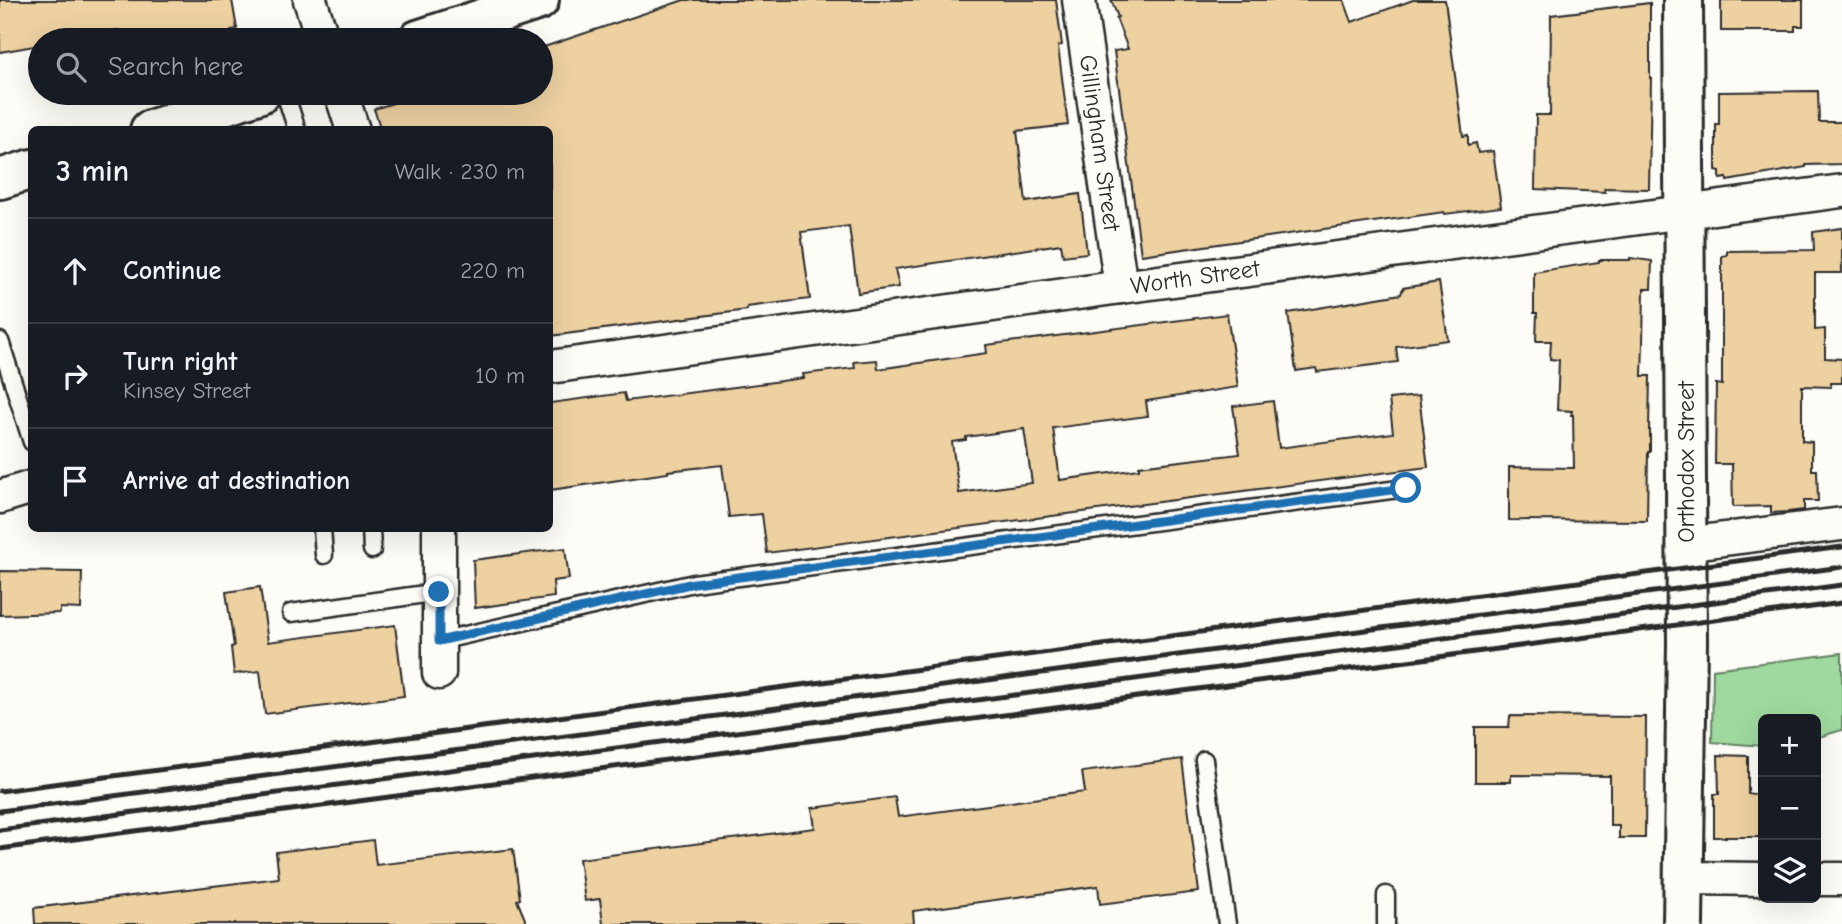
<!DOCTYPE html>
<meta charset="utf-8">
<style>
:root{--surface:#171b24;--page:#20242c;--text:#f1f3f6;--muted:#9ea1a6;--line:#363941}
body{margin:0;font-family:"Comic Neue",sans-serif;background:var(--page);color:var(--text)}
.controls{position:absolute;right:21px;bottom:21px;display:grid;overflow:hidden;border-radius:10px;box-shadow:0 7px 28px #0002}
.controls button{width:63px;height:63px;display:grid;place-items:center;padding:0;border:0;border-bottom:2px solid var(--line);background:var(--surface);color:var(--text);font:35px sans-serif}
.stop{position:absolute;width:21px;height:21px;margin:-16px;border:5px solid #1f6fb2;border-radius:50%;background:#fff}
.stop.end{background:#1f6fb2;border-color:#fff;box-shadow:0 2px 7px #0008}
.list{margin:0;padding:0;list-style:none}
h2{display:flex;justify-content:space-between;align-items:center;height:91px;margin:0;padding:0 28px;font-size:30px}
h2 small{font-size:23px;font-weight:400;color:var(--muted)}
.list li{display:grid;grid-template-columns:46px 1fr auto;gap:21px;align-items:center;box-sizing:border-box;height:105px;padding:0 28px;border-top:2px solid var(--line)}
.list b{display:block;font-size:26px;white-space:nowrap}
.list p{margin:0;font-size:23px;white-space:nowrap;color:var(--muted)}
.list em{font-size:23px;font-style:normal;color:var(--muted)}
.icon{flex:none;width:38px;height:38px;fill:none;stroke:currentColor;stroke-width:2;stroke-linecap:round;stroke-linejoin:round}
.map{position:relative;flex:none;width:1842px;height:924px;overflow:hidden}
.search{position:absolute;background:var(--surface);box-shadow:0 7px 28px #0002;left:28px;top:28px;width:525px;height:77px;display:flex;align-items:center;gap:18px;box-sizing:border-box;padding:0 24px;border-radius:38px;color:var(--muted);font-size:26px}
.panel{position:absolute;background:var(--surface);box-shadow:0 7px 28px #0002;left:28px;top:126px;width:525px;height:406px;border-radius:10px}
.map>svg:first-child{display:block}
.green{fill:#9fd99f;stroke:#658265;stroke-width:2}
.building{fill:#edd1a1;stroke:#2b2b2b;stroke-width:2;fill-rule:evenodd}
.lines{fill:none;stroke-linecap:round;stroke-linejoin:round}
.lane-casing{stroke:#2b2b2b;stroke-width:21}
.street-casing{stroke:#2b2b2b;stroke-width:37}
.secondary-casing{stroke:#2b2b2b;stroke-width:44}
.lane{stroke:#fdfcf7;stroke-width:16}
.street{stroke:#fdfcf7;stroke-width:32}
.secondary{stroke:#fdfcf7;stroke-width:38}
.rail{stroke:#2b2b2b;stroke-width:5}
.route{stroke:#1f6fb2;stroke-width:9}
.labels{text-anchor:middle;stroke-width:5;stroke-linejoin:round;paint-order:stroke}
.street-label{font-size:24px;fill:#2b2b2b;stroke:#fdfcf7}
</style>
<div class="map">
<svg width="1842" height="924" viewBox="0 0 1842 924">
<rect width="100%" height="100%" fill="#fdfcf7"/>
<filter id="ink" filterUnits="userSpaceOnUse"><feTurbulence type="fractalNoise" baseFrequency=".0143" numOctaves="2"/><feDisplacementMap in="SourceGraphic" scale="14" xChannelSelector="R" yChannelSelector="G"/><feConvolveMatrix kernelMatrix="1 2 1 2 8 2 1 2 1" color-interpolation-filters="sRGB"/></filter>
<g filter="url(#ink)">
<path class="green" d="M1842,653v77l-26,8v-19h-53v27l-51,-4 1,-73z"/>
<g class="building">
<path d="M0,0h232l5,29 -6,1 1,6 -12,4h-101l-1,-10 -58,10h-20v5l-40,7z"/>
<path d="M684,0h372l6,45 -4,1 10,79 -51,6 9,71 54,-8 7,59 -24,3 -2,-12 -166,25 4,18 -41,6 -9,-67 -48,6 9,67 -63,8v3l-197,26v-206h-169l-7,-21 51,-16h116v-45z"/>
<path d="M1111,0h233l8,22 61,-22h32l18,136 5,-1v10l8,-2 2,10 15,-2 8,56 -56,7 -1,-2 -303,43 -27,-204 14,-2 -12,-31 2,-1z"/>
<path d="M1721,0h82v26h-8v5h-74z"/>
<path d="M1650,3v75h1l-2,111 -45,-1 1,4 -70,-3 1,-74h14l1,-100z"/>
<path d="M1818,91l1,31h23v42l-36,1v2l-79,14v-3l-7,1v-8l-4,-1v-46h3v-32z"/>
<path d="M1842,228v45h-27v57l10,-1v29l17,1v24h-11v4l-29,-1v55l10,1v28h5l1,31h-14v9l-16,2 -17,1v-7l-38,1 -1,-43h-17l1,-80 6,1v-129l5,-1v-4l87,-1 -1,-18z"/>
<path d="M1630,258l22,3 -1,28h-7l-1,54 -1,33h8l-1,54h1v22h-2l-1,69 -138,-1v-53l65,1 -1,-53h-2l1,-4 -15,-1 2,-50 -9,-1 1,-18h-15l1,-28h-3v-41l65,-10v-2h31z"/>
<path d="M1439,282l9,58 -52,7 2,15 -81,10 -1,-4 -20,3 -8,-58 113,-19 2,-6z"/>
<path d="M1227,314l11,73 -92,14 2,15 -95,12 7,52 79,-11v-3l101,-12 -7,-48 40,-5 6,47 114,-15 -4,-34 30,-3 9,71 -661,86 -5,-39 -33,3 -7,-52 -54,6v2l-118,17v-87l74,-10 2,8 140,-18 38,-5 -1,-4 52,-6 -1,-6 23,-2 1,9 109,-16 -1,-8zM1024,429l8,54 -73,10 -7,-51 14,-2v-3z"/>
<path d="M565,548l4,31 -16,2 1,16 -79,11 -2,-48z"/>
<path d="M0,571l82,1 -1,37 -21,-1v5l-60,2z"/>
<path d="M260,587l8,55 127,-17 9,71 -139,18 -5,-43 -26,3 -3,-27 3,-1 -8,-54z"/>
<path d="M1510,716l136,1 -1,121h-26v-12h-9v-50l-99,-1v7h-36v-55h34z"/>
<path d="M1718,755l30,1v38h15v43h-49v-43h5z"/>
<path d="M1182,759l17,133 -99,12 -2,-18 -185,25 1,13h-311l-3,-25 -15,2 -6,-42 236,-31 -3,-20 83,-11 3,20 187,-25 -3,-20z"/>
<path d="M373,840l3,25 137,-16 7,50 -3,1 10,24h-492l-1,-16 245,-30 -3,-26z"/>
</g>
<g class="lines">
<g class="lane-casing">
<g id="lane">
<path d="M285,93l12,37"/>
<path d="M0,341l32,101"/>
<path d="M322,528l2,27"/>
<path d="M371,528l1,22"/>
<path d="M291,613l148,-21"/>
<path d="M439,641l255,-58 712,-95"/>
<path d="M1204,760l23,164"/>
<path d="M1386,895v29"/>
</g>
</g>
<g class="street-casing">
<g id="street">
<path d="M310,0l13,40"/>
<path d="M1079,0l42,287"/>
<path d="M341,93l12,37"/>
<path d="M550,367l571,-80 721,-96"/>
<path d="M0,497l32,-10"/>
<path d="M1685,544l157,-20"/>
<path d="M439,673v-145"/>
<path d="M1684,878l79,1"/>
<path d="M1816,879h26"/>
</g>
</g>
<g class="secondary-casing">
<g id="secondary">
<path d="M418,40l121,-40"/>
<path d="M150,130l111,-37"/>
<path d="M0,179l32,-10"/>
<path d="M1683,924l4,-282 -4,-642"/>
</g>
</g>
<use href="#lane" class="lane"/>
<use href="#street" class="street"/>
<use href="#secondary" class="secondary"/>
<g class="rail">
<path d="M0,791l1842,-244"/>
<path d="M0,811l1842,-244"/>
<path d="M0,830l1842,-245"/>
<path d="M0,849l1842,-246"/>
</g>
</g>
</g>
<g class="lines" filter="url(#ink)">
<path class="route" d="M439,592v49l255,-58 712,-95"/>
</g>
<g class="labels">
<g class="street-label">
<text transform="translate(1100 143) rotate(82)" y="8">Gillingham Street</text>
<text transform="translate(1195 277) rotate(-8)" y="8">Worth Street</text>
<text transform="translate(1686 462) rotate(-90)" y="8">Orthodox Street</text>
</g>
</g>
</svg>
<div class="controls">
<button>+</button>
<button>−</button>
<button><svg class="icon" aria-label="layers" viewBox="0 0 24 24"><path d="M12 4l9 5-9 5-9-5zM3 14l9 5 9-5"/></svg></button>
</div>
<div class="stop" style="left:1406px;top:488px"></div>
<div class="stop end" style="left:439px;top:592px"></div>
<div class="search"><svg class="icon" aria-label="search" viewBox="0 0 24 24"><circle cx="10" cy="10" r="6"/><path d="M15 15l6 6"/></svg>Search here</div>
<section class="panel">
<h2>3 min<small>Walk · 230 m</small></h2>
<ul class="list">
<li><svg class="icon" aria-label="ahead" viewBox="0 0 24 24"><path d="M12 20V5M6 11l6-6 6 6"/></svg><div><b>Continue</b></div><em>220 m</em></li>
<li><svg class="icon" aria-label="right" viewBox="0 0 24 24"><path d="M7 20v-9h11M14 6l5 5-5 5"/></svg><div><b>Turn right</b><p>Kinsey Street</p></div><em>10 m</em></li>
<li><svg class="icon" aria-label="arrive" viewBox="0 0 24 24"><path d="M6 21V4h12l-3 4 3 4H6"/></svg><div><b>Arrive at destination</b></div></li>
</ul>
</section>
</div>
